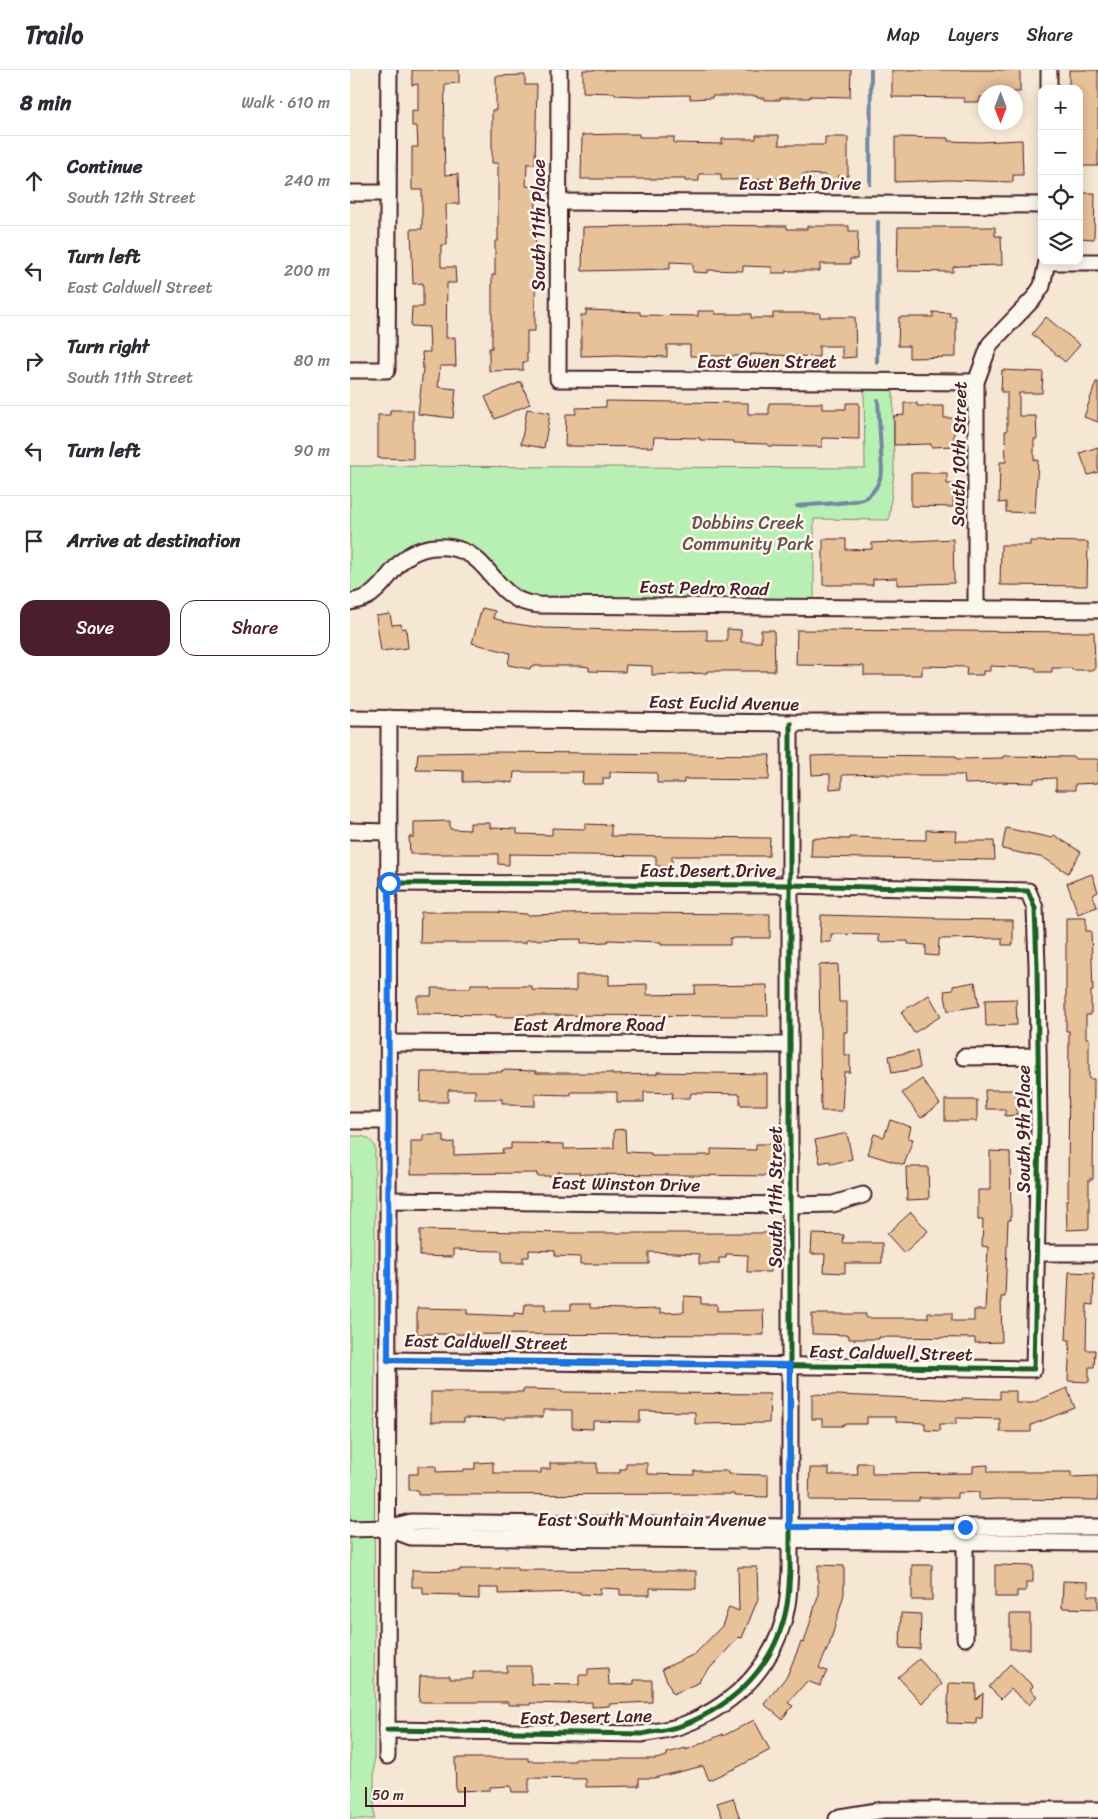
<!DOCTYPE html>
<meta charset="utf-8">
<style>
:root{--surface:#fff;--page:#f2f2f3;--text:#2b2b33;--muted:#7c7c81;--line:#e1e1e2;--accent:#4a1f2b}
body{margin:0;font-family:Sriracha,sans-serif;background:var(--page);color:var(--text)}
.controls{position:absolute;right:15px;top:15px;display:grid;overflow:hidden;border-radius:10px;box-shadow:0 2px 12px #0003}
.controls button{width:45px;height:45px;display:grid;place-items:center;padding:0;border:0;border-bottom:1px solid var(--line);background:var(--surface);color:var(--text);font:25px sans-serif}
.compass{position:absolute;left:628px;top:15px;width:45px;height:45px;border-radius:50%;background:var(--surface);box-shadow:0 2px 12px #0003;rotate:180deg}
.scale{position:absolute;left:15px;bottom:12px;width:101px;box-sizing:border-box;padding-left:5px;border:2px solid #4a1f2b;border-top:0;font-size:14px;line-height:18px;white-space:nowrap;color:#4a1f2b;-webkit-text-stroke:4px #fbf7ec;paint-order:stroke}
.stop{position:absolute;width:15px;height:15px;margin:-11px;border:4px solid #1a73e8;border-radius:50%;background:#fff}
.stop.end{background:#1a73e8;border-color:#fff;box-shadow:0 1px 5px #0008}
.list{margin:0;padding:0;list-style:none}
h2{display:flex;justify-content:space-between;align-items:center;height:65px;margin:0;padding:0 20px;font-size:21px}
h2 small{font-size:16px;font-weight:400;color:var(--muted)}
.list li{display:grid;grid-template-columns:32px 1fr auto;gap:15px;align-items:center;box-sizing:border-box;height:90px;padding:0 20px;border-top:1px solid var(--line)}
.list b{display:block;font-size:19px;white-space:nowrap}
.list p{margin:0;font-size:16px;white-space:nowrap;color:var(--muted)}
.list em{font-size:16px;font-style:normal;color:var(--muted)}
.actions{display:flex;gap:10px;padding:15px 20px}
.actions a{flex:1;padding:11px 0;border:1px solid var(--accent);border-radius:15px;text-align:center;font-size:18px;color:var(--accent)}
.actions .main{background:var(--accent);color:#fff}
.icon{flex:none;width:28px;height:28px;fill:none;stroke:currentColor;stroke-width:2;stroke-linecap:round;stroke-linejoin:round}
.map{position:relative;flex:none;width:748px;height:1749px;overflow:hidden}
header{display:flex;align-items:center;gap:30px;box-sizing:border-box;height:70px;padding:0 25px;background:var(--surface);border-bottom:1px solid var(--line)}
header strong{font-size:24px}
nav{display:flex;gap:28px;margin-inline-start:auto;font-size:18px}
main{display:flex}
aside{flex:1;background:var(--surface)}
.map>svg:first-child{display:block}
.green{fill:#b8efb2;stroke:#81876e}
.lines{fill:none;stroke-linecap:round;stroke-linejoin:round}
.stream{stroke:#7388a1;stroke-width:4}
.building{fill:#e7c198;stroke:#4a1f2b}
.street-casing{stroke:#4a1f2b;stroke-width:19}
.street{stroke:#fbf7ec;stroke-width:15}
.cycleway-casing{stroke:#fbf7ec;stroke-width:8}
.cycleway{stroke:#1b5e20;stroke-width:5}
.route{stroke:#1a73e8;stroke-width:6}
.labels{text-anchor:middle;stroke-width:5;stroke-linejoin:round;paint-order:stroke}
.street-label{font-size:18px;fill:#4a1f2b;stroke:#fbf7ec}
.park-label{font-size:18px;fill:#66534d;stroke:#fbf7ec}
</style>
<header>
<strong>Trailo</strong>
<nav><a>Map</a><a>Layers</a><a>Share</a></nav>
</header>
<main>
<aside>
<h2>8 min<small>Walk · 610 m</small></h2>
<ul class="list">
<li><svg class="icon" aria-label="ahead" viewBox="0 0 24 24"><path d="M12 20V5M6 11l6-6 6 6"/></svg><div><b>Continue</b><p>South 12th Street</p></div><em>240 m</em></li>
<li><svg class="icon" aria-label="left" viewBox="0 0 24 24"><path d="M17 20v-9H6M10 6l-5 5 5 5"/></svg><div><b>Turn left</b><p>East Caldwell Street</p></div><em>200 m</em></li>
<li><svg class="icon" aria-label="right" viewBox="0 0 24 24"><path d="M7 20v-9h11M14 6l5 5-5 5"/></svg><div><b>Turn right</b><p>South 11th Street</p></div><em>80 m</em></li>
<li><svg class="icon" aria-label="left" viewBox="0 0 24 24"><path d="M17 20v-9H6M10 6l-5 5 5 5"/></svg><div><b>Turn left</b></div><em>90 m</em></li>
<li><svg class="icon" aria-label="arrive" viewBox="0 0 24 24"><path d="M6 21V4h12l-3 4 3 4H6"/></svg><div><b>Arrive at destination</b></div></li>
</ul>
<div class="actions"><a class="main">Save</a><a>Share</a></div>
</aside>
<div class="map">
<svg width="748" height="1749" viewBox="0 0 748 1749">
<rect width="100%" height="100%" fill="#f5e7d3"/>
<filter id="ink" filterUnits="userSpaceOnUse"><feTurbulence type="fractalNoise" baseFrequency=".02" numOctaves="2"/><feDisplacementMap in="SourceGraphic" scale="10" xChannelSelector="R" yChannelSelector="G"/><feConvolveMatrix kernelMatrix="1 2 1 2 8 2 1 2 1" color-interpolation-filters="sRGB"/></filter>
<g filter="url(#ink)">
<g class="green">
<path d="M514,319h29l1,82 -5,49 -75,-1v81l-274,-2 -22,-7 -11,-8 -25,-28 -15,-8 -67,7 -16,15 -12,16 -12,8 -10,3v-130l515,2z"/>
<path d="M0,1066c12,0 20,-1 25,12l-1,671h-24z"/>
</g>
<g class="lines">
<g class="stream">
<path d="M520,114l1,-114"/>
<path d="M527,293l1,-141"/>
<path d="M447,436c15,-2 59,-2 70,-9 9,-6 13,-16 15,-26l-4,-71"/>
</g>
</g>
<g class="building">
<path d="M62,0h47v13l-14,1 -1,45 1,46 13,-1 1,30h-13l1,41h-6v22h14l1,16h-9l-1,55 9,-1 1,29h-16l-2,21 18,2 -3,29 -35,-4 5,-45 -1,-17h8l-1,-25 -18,-1 1,-19h11v-24l-10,1 -2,-55h11v-39h-10v-43h6l-1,-21h-5v-16l6,1v-27l-6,1z"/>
<path d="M233,0h268l-1,27 -40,-1v2h-30v2h-16v-2h-7v-2h-45v2l-22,1v-4l-52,1 -23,-1v-2l-32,-1z"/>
<path d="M542,0h128v22h-34v5h-6v5h-16v-4l-72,-1z"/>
<path d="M719,0h29v96h-19v-77h-10z"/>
<path d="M175,5v10h12l-2,79h-8l-1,22 10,1 -1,144h-8v31h-4v8l-34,1v-23h3v-73h3v-34h3v-78h-6v-53h4v-34z"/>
<path d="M267,64h22v3h35v6l48,1v-5h34v-4h23v10h46v-8h23v39h-10l1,5 -13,1v-7l-23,-1v8l-17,-1v-2l-65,1v-6h-22v7h-14v-2h-104l1,-44z"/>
<path d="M545,67l53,1v3l31,1 43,-2 1,35h-10v7l-64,-2 -54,2z"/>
<path d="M729,123h16l-1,46 -15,-1z"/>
<path d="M343,155l94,1v3h20v-3h42v5h9l-1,28h-7v5h-30v7h-34v2h-14v-6l-29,-1v5l-35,-1v3l-15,-1v-9l-23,-1v7l-88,2 1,-44z"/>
<path d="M548,157h97v9h6l1,29 -42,1 -7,1v5l-56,-1z"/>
<path d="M236,240l54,2v3l58,1v-5h17v3h36v4h22v-5h47v4h35l1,40 -14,1v-12h-23v11l-68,-3v2h-61v-11h-23v12l-50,-2 -36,1v-41h5z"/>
<path d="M583,242l17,1v4h6v40l-47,1v-12h-11l1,-29h34z"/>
<path d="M696,247l34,28 -15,17 -33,-28z"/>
<path d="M652,300l41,2 -1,21h-23v23h17l1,23h-3v21h4l-3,53 -29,-1v-10l-7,1 1,-41h6l-1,-31h2v-39h-6z"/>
<path d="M171,312l9,22 -35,15 -10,-22z"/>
<path d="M746,312h2v40l-14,-5z"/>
<path d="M256,331l142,2v11h21v-11h53v6h24v-6h13v36l-37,-1v9l-54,-1v-2l-34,-1v-2l-34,-1v-2l-46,-1 -1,10 -88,-1 1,-32h10v-6l30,-1z"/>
<path d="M554,333h13v3h27v12h10v28l-23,1v-3l-37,1v-29l10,-1z"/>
<path d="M177,339l23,4 -6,35 -23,-4z"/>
<path d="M40,340h23v49l-35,-1v-43h12z"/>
<path d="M748,377v25l-10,3 -8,-22z"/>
<path d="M561,403h36v11h7l-1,23 -42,-1z"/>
<path d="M473,469h23v11l26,-1v-6l81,-4 1,44 -57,2v-7l-24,1v6h-50z"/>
<path d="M680,471l58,1 -1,44 -87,-1 1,-40h29z"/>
<path d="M132,538l13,3 -2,7 10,3v1l40,6 110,3 54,-1v11h20v-12l14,1v12h20v-12h13l1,41h-68v2l-55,2v-9l-26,-1 -1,7 -36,-1v-4l-8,-1h-50l-1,3 -22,-4 2,-12 -38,-10z"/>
<path d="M40,544l2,11 9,-1 1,5 4,-1 2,20 -27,3 -5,-35z"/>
<path d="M447,560l297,2 1,38h-23v-2h-20v4h-16v-4l-46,-2v5h-7v4h-17l1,-8 -45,-1v9h-58v-9l-68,-1z"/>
<path d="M150,682l270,3 -1,25 -85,-1v4h-27v-10l-47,-1v6h-7v6h-21l1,-12h-69l-1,11 -14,-2 -36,1v-11l-47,-1 2,-17z"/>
<path d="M492,685l114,1 1,3 46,-1v-2l72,1v2h23v24l-23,1v6h-19v-12l-22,1v4l-37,-1v1l-32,1 -1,-9h-77v-1l-45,1v13l-12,1v-15l-18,1 -1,-19z"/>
<path d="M100,751v8l20,1v-7h20v5l27,1v5l35,1v-7l33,1v-5l26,1v11l159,2 -1,18h-97v11l-16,-1v-10l-147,-2v11l-11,-1v-10h-88l-1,-17h5v-15z"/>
<path d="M656,758l46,10 2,-3 27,17 -13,21 -24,-15 -42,-9z"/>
<path d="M576,760l31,1 -1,10h38l1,19 -184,-3 1,-19 38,1v-2l31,1 -1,1 46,1z"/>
<path d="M742,804l6,18 -5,3 4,12 -19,7 -11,-31z"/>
<path d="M71,842h74l32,2v1l81,-2 162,1v24h-40v7h-69v-3l-53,-2v2l-27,1v-4l-55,1v3h-106z"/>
<path d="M471,845l114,3v1l78,1v25h-11v-7l-63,1 -1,17 -12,-1v-10l-18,-1v-3l-29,1v-7l-48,-1v8h-11z"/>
<path d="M716,848h20v13h5l2,60h-2v24h-5v23h3v41h5l-1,100h-4v50l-22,1 -1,-30h2l1,-169h-3z"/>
<path d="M488,894l1,38h8v30h-3v23h6v17h-6l-2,39h-21l-2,-146z"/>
<path d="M226,905h33v10l38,-1v11l48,-1v-8l72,-1 1,31 -251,-1v2h-21v-2l-79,-1v-18h14l1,-8h38l1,-4h19v2h42v4l44,1z"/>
<path d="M625,912l4,24 -31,5 -4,-20 9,-1v-4z"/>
<path d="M579,925l12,21 -27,17 -13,-21z"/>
<path d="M666,929l1,26 -31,1 -1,-26z"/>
<path d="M567,981l3,17 -28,5 -3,-17z"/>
<path d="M152,1000l34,1v2h76v2l45,-1v-2l110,2v31h-27v-11l-49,-1 -1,5h-18l1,-5 -29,-1v10h-27v-10h-46v3l-36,-1v12l-26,-1v-2h-7v-4h-27v-9h-27v12h-28l1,-30h81z"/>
<path d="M572,1009l18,25 -19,14 -19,-25z"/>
<path d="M635,1020h31l1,25 -12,1v-7h-19z"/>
<rect x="595" y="1030" width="32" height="21"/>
<path d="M540,1050l21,7 -3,11 5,1 -9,26 -36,-11 6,-20 10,3z"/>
<path d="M275,1059l1,23 25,1v3h47v-1h13v-6l45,1v-6h14v20h5v12l-195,-2v-2h-23v4h-20v-3l-126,1v-33h12v-6h21v8l10,-1v13l49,-2 -1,-4h9v-6l53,1v5l50,-1v-18z"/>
<path d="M497,1063l5,26 -21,5 -1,-3 -10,2 -5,-23z"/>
<path d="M640,1081l20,1 1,68h-3l-3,77h-4l1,45 -27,1v-5l-96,-1v2h-30v-4l-37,-1v-20h54v4h62v-5h24v8h22v-11h11l3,-63 -6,-1 1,-26h-5v-30h12z"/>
<path d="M556,1097h22l1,32 -22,1z"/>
<path d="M561,1142l17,19 -24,22 -17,-19z"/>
<path d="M70,1160l152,3h198v39h-23l1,-17 -22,-1v4h-7v6h-20v-10l-50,-2v12h-69v-7l-25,-1v-5l-26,-1v7h-6v6h-21v-12l-49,-1v7l-33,-1z"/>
<path d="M462,1164l32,1 -1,8h39v20h-37v10l-21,-1 1,-18h-14z"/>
<path d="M719,1202l25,1 -1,32 -6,-1 -1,46h9l-1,17h-5v15l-21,-1 2,-41h-4z"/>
<path d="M334,1226l17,1v7h16v7l46,-1 1,25 -347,-1v-26l50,1v5l47,2v-3l10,1 1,-10h20v6h26v-6h19v4l34,1v1l36,-1v4l24,-1z"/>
<path d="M717,1318l8,20 -44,17v7h-31v-13l-44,-1v6h-16v7l-15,-1v-7l-29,-1v-5h-29v7h-24v2h-21v-7h-10v-25l150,6v-2l38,1v-8h16v12h16z"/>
<path d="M173,1319l38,1v2l209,2 -1,29 -74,1v-12l-55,-1v11l-47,-1v8l-21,-1v-18h-29v7h-38v2l-41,-1v4h-33v-30h92z"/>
<path d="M143,1392v11h48v-4h9v-6h47v10h23v-4h6v-6h21v11l47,1v-4h34v3l40,1v22l-34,-1v-2l-316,1v-5h-9v-16h9v-8h18v6l28,-1v-2h11v-6z"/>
<path d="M507,1393h15v11l101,-1v-7l15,-1v7h83v5l27,-1v24l-101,-1 -18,1v-8l-22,1v5h-38v3l-110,-1 1,-32h19v7h29z"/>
<path d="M468,1495l26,1v28l-14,49 -11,25 8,3 -7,15 -13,-5 -19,22 5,3 -11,13 -18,-15 23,-28 14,-34 3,1 14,-47z"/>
<rect x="562" y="1495" width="20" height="35"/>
<path d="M645,1495l38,1v16h-7v9h-9v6h-22z"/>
<path d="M150,1497h17v3l179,1v18l-46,-1v7h-30v-6l-20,-1v7l-20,-1v-2l-81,2v-6h-20v11l-19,-1v-3l-37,-1v-7h-11v-17l48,1v-2h40z"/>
<path d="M388,1497h19l1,32 -16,39 -3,-1 -40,43 1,2 -27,12 -11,-25 33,-15 27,-28 7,-19 10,4z"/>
<path d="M713,1511l25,1v14h10v13l-36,-1z"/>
<path d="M551,1543l20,1 -1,35 -20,-1z"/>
<rect x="660" y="1544" width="20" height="35"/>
<path d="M569,1589l23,25 -20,19 -24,-26z"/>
<path d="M660,1594l23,22 -3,4 7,6 -8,9 -18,-16 -10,10 -12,-12z"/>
<path d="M157,1596h24v18l48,1v-10h9v-6l20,-1 1,17 25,-1v-4h18v22l-43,2v2l-17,1v-5l-24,1v1l-38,-1v2h-22v-3h-89l1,-26h30v3h23v-7h34z"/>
<path d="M599,1613l27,1v16l7,-7 -1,25h-6v6l-29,-1z"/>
<path d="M404,1650l16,30 -32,17 -29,13 -6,-14 -49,12h-15v8l-53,1v-8l-57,-1v14h-17l-1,-6 -21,1v3l-34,1 -1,-33h73v3h47v-2h81l11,-3v-3l19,-5v2l37,-16v2z"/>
<path d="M383,1728l7,21h-17l-6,-16z"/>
</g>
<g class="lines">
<g class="street-casing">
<g id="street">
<path d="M209,0l-1,309 418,3"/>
<path d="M699,19v-19"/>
<path d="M0,123h38"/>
<path d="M208,132l484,3"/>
<path d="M697,192h51"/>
<path d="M0,300h37l2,-300"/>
<path d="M0,532c9,-2 18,-4 24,-10 11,-9 18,-22 28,-31 16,-15 41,-18 61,-10 25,10 35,43 61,51 5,2 10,2 15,3l559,5"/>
<path d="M626,539v-227l14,-38 44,-46 8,-12 5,-25"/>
<path d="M0,648l440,5h308"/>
<path d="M0,761l38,1"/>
<path d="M38,973l402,2"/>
<path d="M614,987l74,-1"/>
<path d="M0,1051h38"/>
<path d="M38,1130l403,5 42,-1 30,-9"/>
<path d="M687,1183h61"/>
<path d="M38,1290l646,9 5,-241 -2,-162 -2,-58 -7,-17 -238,-6 -401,-2"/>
<path d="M37,1458l24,9 687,6"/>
<path d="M0,1459l37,-1 24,-6 378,5h309"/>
<path d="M615,1568v-104"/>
<path d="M37,1660l255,4c13,-3 29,-4 41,-9 54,-21 94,-62 104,-120 2,-11 2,-23 3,-34v-848"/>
<path d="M37,1686l2,-1038"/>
<path d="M487,1749l3,-2 43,-7h215"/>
</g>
</g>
<use href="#street" class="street"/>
<g class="cycleway-casing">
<g id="cycleway">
<path d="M38,1290l646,9 5,-241 -2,-162 -2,-58 -7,-17 -238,-6 -401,-2"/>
<path d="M37,1660l255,4c13,-3 29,-4 41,-9 54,-21 94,-62 104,-120 2,-11 2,-23 3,-34v-848"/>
</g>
</g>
<use href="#cycleway" class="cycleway"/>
</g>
</g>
<g class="lines" filter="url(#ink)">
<path class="route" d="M39,813l-1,477 402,5 -1,162h176"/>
</g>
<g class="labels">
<g class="street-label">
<text x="450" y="120">East Beth Drive</text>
<text transform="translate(189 155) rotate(-90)" y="6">South 11th Place</text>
<text x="417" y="298">East Gwen Street</text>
<text transform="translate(609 384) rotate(-89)" y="6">South 10th Street</text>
<text transform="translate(354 518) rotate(1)" y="6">East Pedro Road</text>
<text transform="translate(374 633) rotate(1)" y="6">East Euclid Avenue</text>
<text x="358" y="807">East Desert Drive</text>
<text x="239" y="961">East Ardmore Road</text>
<text transform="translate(674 1059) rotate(-90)" y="6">South 9th Place</text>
<text transform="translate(276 1114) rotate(1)" y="6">East Winston Drive</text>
<text transform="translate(426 1127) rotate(-90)" y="6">South 11th Street</text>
<text transform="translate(136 1272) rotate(1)" y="6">East Caldwell Street</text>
<text transform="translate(541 1283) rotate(1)" y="6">East Caldwell Street</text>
<text x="302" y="1456">East South Mountain Avenue</text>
<text transform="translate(236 1647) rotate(-1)" y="6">East Desert Lane</text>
</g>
<g class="park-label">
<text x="398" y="459">Dobbins Creek<tspan x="398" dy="21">Community Park</tspan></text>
</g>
</g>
</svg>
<div class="controls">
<button>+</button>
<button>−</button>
<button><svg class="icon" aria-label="locate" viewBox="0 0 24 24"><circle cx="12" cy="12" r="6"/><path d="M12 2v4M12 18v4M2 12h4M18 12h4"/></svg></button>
<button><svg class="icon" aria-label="layers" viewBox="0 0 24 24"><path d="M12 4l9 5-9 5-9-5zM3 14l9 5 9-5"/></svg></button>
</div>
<svg class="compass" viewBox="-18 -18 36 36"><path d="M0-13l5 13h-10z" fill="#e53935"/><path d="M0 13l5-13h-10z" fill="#7c7c81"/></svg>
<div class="scale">50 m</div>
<div class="stop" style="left:39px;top:813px"></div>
<div class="stop end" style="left:615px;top:1457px"></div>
</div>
</main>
